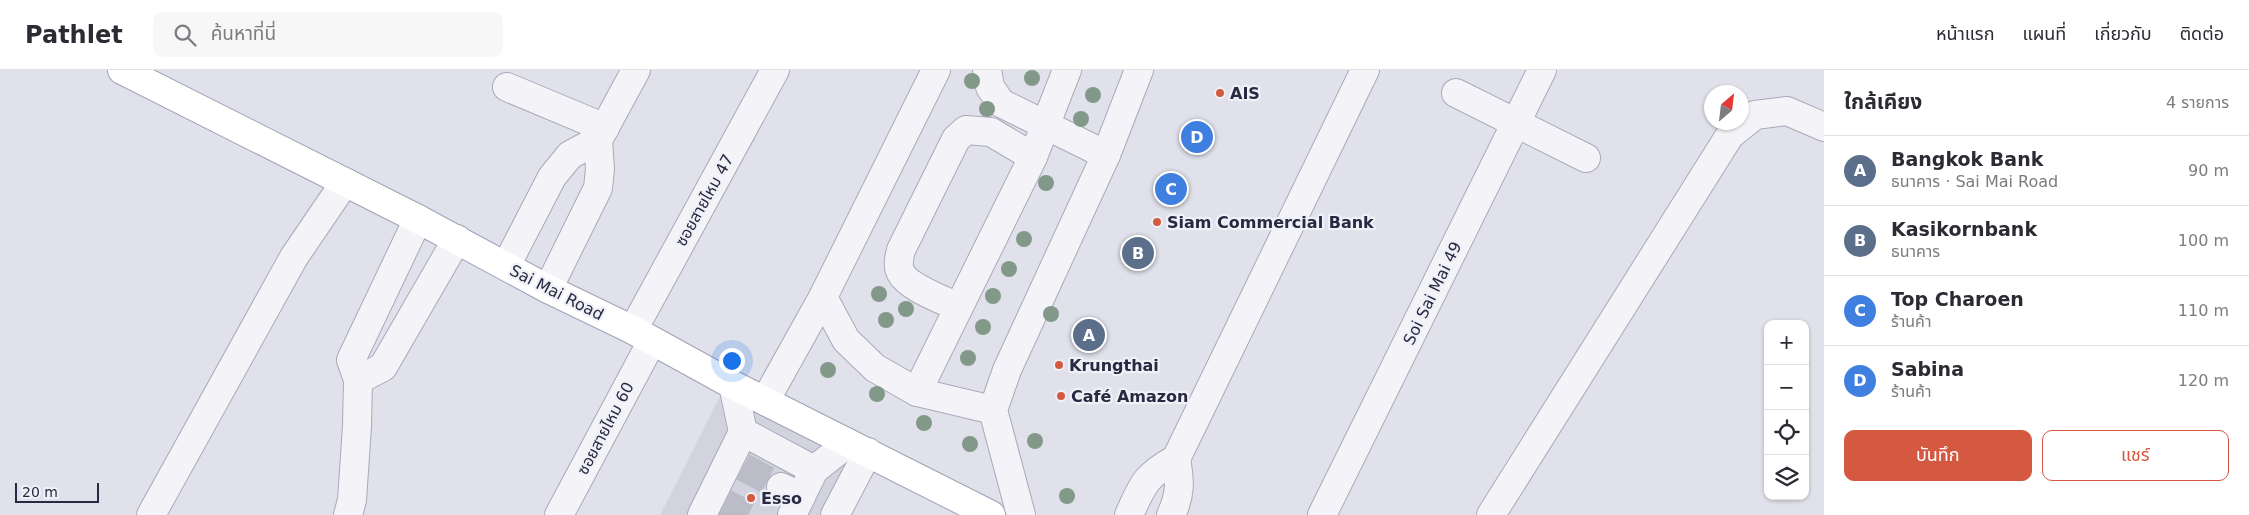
<!DOCTYPE html>
<html lang="th">
<meta charset="utf-8">
<style>
:root{--surface:#fff;--page:#f7f7f7;--text:#2b2b33;--muted:#7c7c81;--line:#e1e1e2;--accent:#d45940}
body{margin:0;font-family:"DejaVu Sans","Noto Sans Thai",sans-serif;background:var(--page);color:var(--text)}
.controls{position:absolute;right:15px;bottom:15px;display:grid;overflow:hidden;border-radius:10px;box-shadow:0 1px 4px #0004}
.controls button{width:45px;height:45px;display:grid;place-items:center;padding:0;border:0;border-bottom:1px solid var(--line);background:var(--surface);color:var(--text);font:25px sans-serif}
.compass{position:absolute;left:1704px;top:15px;width:45px;height:45px;border-radius:50%;background:var(--surface);box-shadow:0 1px 4px #0004;rotate:28deg}
.scale{position:absolute;left:15px;bottom:12px;width:84px;box-sizing:border-box;padding-left:5px;border:2px solid #282942;border-top:0;font-size:14px;line-height:18px;white-space:nowrap;color:#282942;-webkit-text-stroke:4px #f0f1f7;paint-order:stroke}
.you{position:absolute;left:731px;top:290px;width:18px;height:18px;margin:-12px;border:4px solid #fff;border-radius:50%;background:#1a73e8;box-shadow:0 0 0 8px #1a73e833}
.badge{display:grid;place-items:center;width:32px;height:32px;border-radius:50%;background:var(--accent);color:#fff;font-size:16px;font-weight:700}
.pin{position:absolute;translate:-50% -50%;border:2px solid #fff;box-shadow:0 1px 5px #0006}
.list{margin:0;padding:0;list-style:none}
h2{display:flex;justify-content:space-between;align-items:center;height:65px;margin:0;padding:0 20px;font-size:21px}
h2 small{font-size:16px;font-weight:400;color:var(--muted)}
.list li{display:grid;grid-template-columns:32px 1fr auto;gap:15px;align-items:center;box-sizing:border-box;height:70px;padding:0 20px;border-top:1px solid var(--line)}
.list b{display:block;font-size:19px;white-space:nowrap}
.list p{margin:0;font-size:16px;white-space:nowrap;color:var(--muted)}
.list em{font-size:16px;font-style:normal;color:var(--muted)}
.actions{display:flex;gap:10px;padding:15px 20px}
.actions a{flex:1;padding:11px 0;border:1px solid var(--accent);border-radius:10px;text-align:center;font-size:18px;color:var(--accent)}
.actions .main{background:var(--accent);color:#fff}
.icon{flex:none;width:28px;height:28px;fill:none;stroke:currentColor;stroke-width:2;stroke-linecap:round;stroke-linejoin:round}
.map{position:relative;flex:none;width:1824px;height:445px;overflow:hidden}
header{display:flex;align-items:center;gap:30px;box-sizing:border-box;height:70px;padding:0 25px;background:var(--surface);border-bottom:1px solid var(--line)}
header strong{font-size:24px}
nav{display:flex;gap:28px;margin-inline-start:auto;font-size:18px}
.search{width:350px;height:45px;background:var(--page);display:flex;align-items:center;gap:12px;box-sizing:border-box;padding:0 18px;border-radius:10px;color:var(--muted);font-size:19px}
main{display:flex}
aside{flex:1;background:var(--surface)}
.map>svg:first-child{display:block}
.built{fill:#d2d3df}
.lines{fill:none;stroke-linecap:round;stroke-linejoin:round}
.minor-tunnel{stroke:#bbbcc8;stroke-width:28;stroke-dasharray:28 14;stroke-linecap:butt}
.minor-casing{stroke:#a9aab8;stroke-width:30}
.major-casing{stroke:#9fa1b6;stroke-width:30}
.minor{stroke:#f3f3f8;stroke-width:28}
.major{stroke:#fff;stroke-width:28}
.tree{fill:#829989}
.poi-dot{fill:#d45940;stroke:#f0f1f7;stroke-width:2}
.labels{text-anchor:middle;stroke-width:4.5;stroke-linejoin:round;paint-order:stroke}
.poi-label{font-size:16px;font-weight:bold;fill:#282942;stroke:#f0f1f7;text-anchor:start}
.street-label{font-size:16px;fill:#282942;stroke:#f0f1f7}
</style>
<header>
<strong>Pathlet</strong>
<div class="search"><svg class="icon" aria-label="search" viewBox="0 0 24 24"><circle cx="10" cy="10" r="6"/><path d="M15 15l6 6"/></svg>ค้นหาที่นี่</div>
<nav><a>หน้าแรก</a><a>แผนที่</a><a>เกี่ยวกับ</a><a>ติดต่อ</a></nav>
</header>
<main>
<div class="map">
<svg width="1824" height="445" viewBox="0 0 1824 445">
<rect width="100%" height="100%" fill="#e0e1ea"/>
<path class="built" d="M729,309l139,73 -30,63h-178z"/>
<g class="lines">
<g class="minor-tunnel">
<path d="M743,397l38,20"/>
<path d="M725,433l23,12"/>
</g>
<g class="minor-casing">
<g id="minor">
<path d="M987,0l3,17 11,16 105,52"/>
<path d="M507,17l98,41"/>
<path d="M1456,23l130,65"/>
<path d="M506,196l46,-89 18,-22 28,-15 38,-70"/>
<path d="M548,219l50,-101 2,-19 -2,-29"/>
<path d="M823,227l23,43 29,28 42,24 76,18"/>
<path d="M958,237c-15,-7 -50,-20 -57,-34 -4,-7 -2,-15 0,-23l55,-111 10,-9 25,2 42,25"/>
<path d="M633,260l142,-260"/>
<path d="M358,310l25,-13 74,-128"/>
<path d="M917,322l116,-235 34,-87"/>
<path d="M765,331l58,-104 113,-227"/>
<path d="M743,362l71,38"/>
<path d="M781,417l20,10"/>
<path d="M151,445l143,-258 51,-75"/>
<path d="M348,445l4,-15 5,-74 1,-46 -7,-20 67,-141"/>
<path d="M559,445l93,-174"/>
<path d="M702,445l41,-83 -10,-47"/>
<path d="M792,445l22,-45 34,-27"/>
<path d="M835,445l33,-63"/>
<path d="M1021,445l-28,-105 14,-40 99,-215 33,-85"/>
<path d="M1129,445c14,-31 16,-39 47,-56l189,-389"/>
<path d="M1171,445c10,-21 9,-34 5,-56"/>
<path d="M1322,445l220,-445"/>
<path d="M1491,445l239,-380 25,-20 32,-4 37,16"/>
</g>
</g>
<g class="major-casing">
<path id="major" d="M122,0l296,149 130,70 85,41 100,55 258,130"/>
</g>
<use href="#minor" class="minor"/>
<use href="#major" class="major"/>
</g>
<g class="tree">
<circle cx="1032" cy="8" r="8"/>
<circle cx="972" cy="11" r="8"/>
<circle cx="1093" cy="25" r="8"/>
<circle cx="987" cy="39" r="8"/>
<circle cx="1081" cy="49" r="8"/>
<circle cx="1046" cy="113" r="8"/>
<circle cx="1024" cy="169" r="8"/>
<circle cx="1009" cy="199" r="8"/>
<circle cx="879" cy="224" r="8"/>
<circle cx="993" cy="226" r="8"/>
<circle cx="906" cy="239" r="8"/>
<circle cx="1051" cy="244" r="8"/>
<circle cx="886" cy="250" r="8"/>
<circle cx="983" cy="257" r="8"/>
<circle cx="968" cy="288" r="8"/>
<circle cx="828" cy="300" r="8"/>
<circle cx="877" cy="324" r="8"/>
<circle cx="924" cy="353" r="8"/>
<circle cx="1035" cy="371" r="8"/>
<circle cx="970" cy="374" r="8"/>
<circle cx="1067" cy="426" r="8"/>
</g>
<g class="poi-dot">
<circle cx="1220" cy="23" r="5"/>
<circle cx="1157" cy="152" r="5"/>
<circle cx="1059" cy="295" r="5"/>
<circle cx="1061" cy="326" r="5"/>
<circle cx="751" cy="428" r="5"/>
</g>
<g class="labels">
<g class="poi-label">
<text x="1230" y="29">AIS</text>
<text x="1167" y="158">Siam Commercial Bank</text>
<text x="1069" y="301">Krungthai</text>
<text x="1071" y="332">Café Amazon</text>
<text x="761" y="434">Esso</text>
</g>
<g class="street-label">
<text transform="translate(704 130) rotate(-61)" y="6">ซอยสายไหม 47</text>
<text transform="translate(557 222) rotate(27)" y="6">Sai Mai Road</text>
<text transform="translate(1432 223) rotate(-64)" y="6">Soi Sai Mai 49</text>
<text transform="translate(605 358) rotate(-62)" y="6">ซอยสายไหม 60</text>
</g>
</g>
</svg>
<div class="controls">
<button>+</button>
<button>−</button>
<button><svg class="icon" aria-label="locate" viewBox="0 0 24 24"><circle cx="12" cy="12" r="6"/><path d="M12 2v4M12 18v4M2 12h4M18 12h4"/></svg></button>
<button><svg class="icon" aria-label="layers" viewBox="0 0 24 24"><path d="M12 4l9 5-9 5-9-5zM3 14l9 5 9-5"/></svg></button>
</div>
<svg class="compass" viewBox="-18 -18 36 36"><path d="M0-13l5 13h-10z" fill="#e53935"/><path d="M0 13l5-13h-10z" fill="#7c7c81"/></svg>
<div class="scale">20 m</div>
<div class="you"></div>
<div class="pin badge" style="left:1089px;top:265px;background:#5c6f8a">A</div>
<div class="pin badge" style="left:1138px;top:183px;background:#5c6f8a">B</div>
<div class="pin badge" style="left:1171px;top:119px;background:#3f7fe0">C</div>
<div class="pin badge" style="left:1197px;top:67px;background:#3f7fe0">D</div>
</div>
<aside>
<h2>ใกล้เคียง<small>4 รายการ</small></h2>
<ul class="list">
<li><span class="badge" style="background:#5c6f8a">A</span><div><b>Bangkok Bank</b><p>ธนาคาร · Sai Mai Road</p></div><em>90 m</em></li>
<li><span class="badge" style="background:#5c6f8a">B</span><div><b>Kasikornbank</b><p>ธนาคาร</p></div><em>100 m</em></li>
<li><span class="badge" style="background:#3f7fe0">C</span><div><b>Top Charoen</b><p>ร้านค้า</p></div><em>110 m</em></li>
<li><span class="badge" style="background:#3f7fe0">D</span><div><b>Sabina</b><p>ร้านค้า</p></div><em>120 m</em></li>
</ul>
<div class="actions"><a class="main">บันทึก</a><a>แชร์</a></div>
</aside>
</main>
